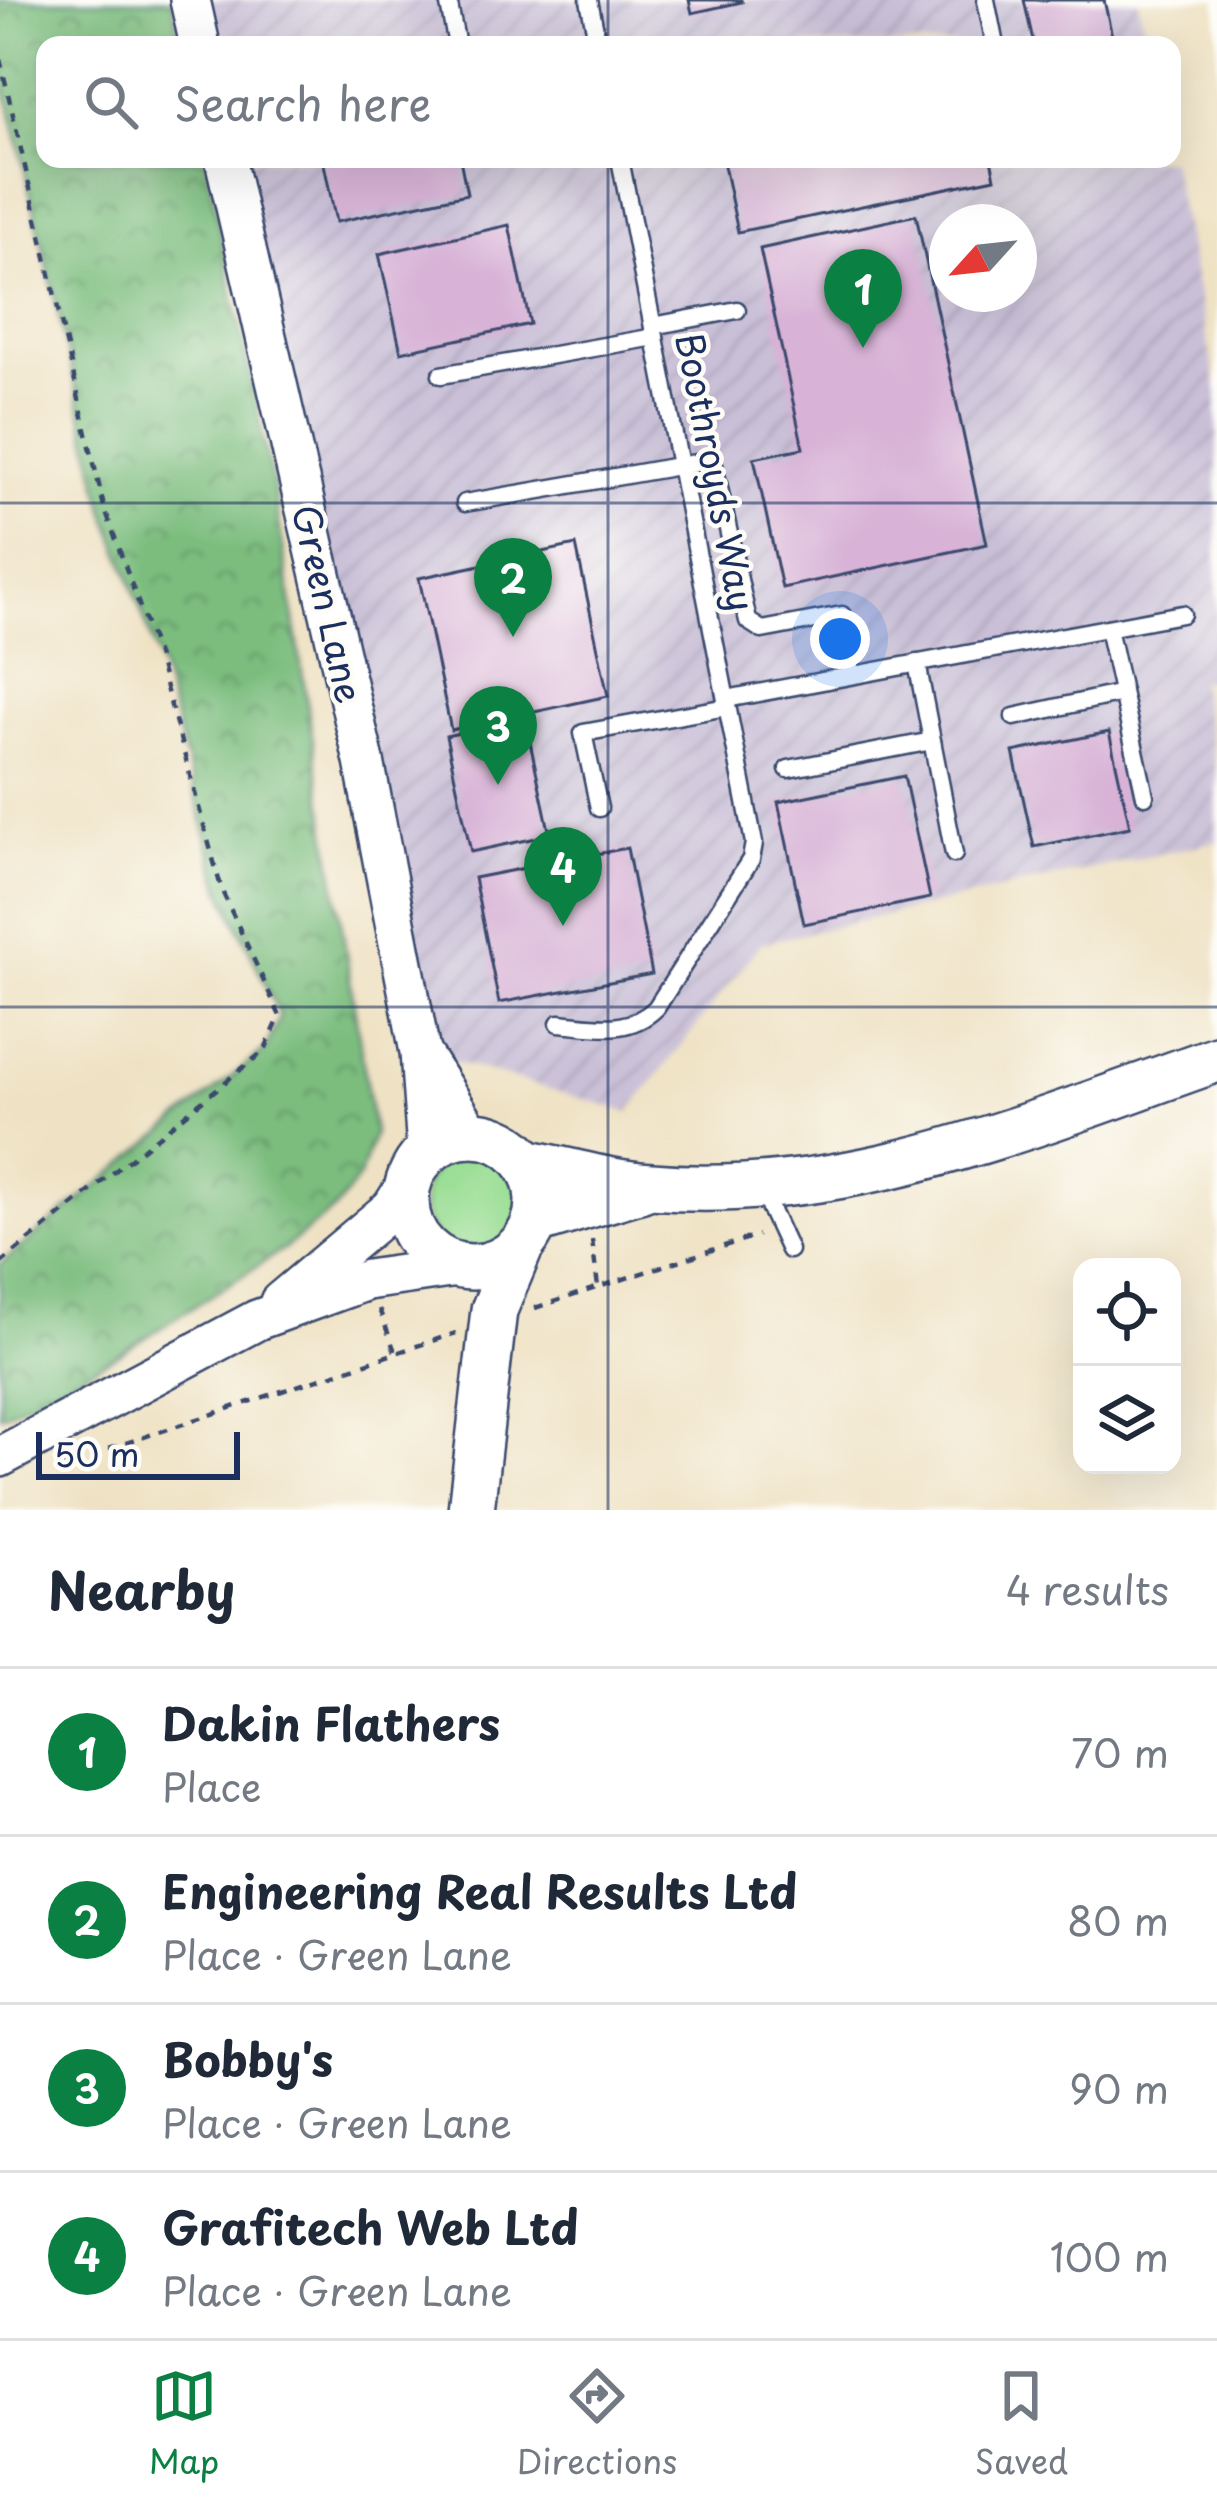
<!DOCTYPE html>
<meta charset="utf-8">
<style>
:root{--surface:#fff;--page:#f6f6f7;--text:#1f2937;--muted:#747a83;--line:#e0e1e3;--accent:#0b8043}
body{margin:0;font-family:"Playpen Sans",sans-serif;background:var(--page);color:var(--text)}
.controls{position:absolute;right:36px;bottom:36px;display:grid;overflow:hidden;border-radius:24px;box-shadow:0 12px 48px #0002}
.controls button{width:108px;height:108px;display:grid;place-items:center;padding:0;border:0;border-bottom:3px solid var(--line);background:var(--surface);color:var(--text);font:60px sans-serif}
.compass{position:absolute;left:929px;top:204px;width:108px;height:108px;border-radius:50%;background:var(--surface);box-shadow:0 12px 48px #0002;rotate:243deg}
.scale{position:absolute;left:36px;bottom:30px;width:204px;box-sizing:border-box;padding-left:12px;border:6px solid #1b2f5e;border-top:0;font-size:33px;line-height:42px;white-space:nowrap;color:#1b2f5e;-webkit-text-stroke:9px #fdfcf7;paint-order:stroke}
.you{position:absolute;left:840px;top:639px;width:42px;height:42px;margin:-30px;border:9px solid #fff;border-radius:50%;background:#1a73e8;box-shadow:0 0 0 18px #1a73e833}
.badge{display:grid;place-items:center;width:78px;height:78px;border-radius:50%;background:var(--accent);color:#fff;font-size:39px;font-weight:700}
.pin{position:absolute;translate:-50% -99px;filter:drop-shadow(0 3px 6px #0008)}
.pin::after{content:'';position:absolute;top:63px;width:42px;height:36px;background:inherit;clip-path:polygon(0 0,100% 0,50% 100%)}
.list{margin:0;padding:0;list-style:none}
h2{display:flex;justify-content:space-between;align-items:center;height:156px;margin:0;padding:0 48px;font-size:51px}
h2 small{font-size:39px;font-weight:400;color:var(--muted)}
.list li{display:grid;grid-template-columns:78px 1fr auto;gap:36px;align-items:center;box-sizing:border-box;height:168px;padding:0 48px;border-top:3px solid var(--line)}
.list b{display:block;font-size:45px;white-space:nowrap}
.list p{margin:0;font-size:39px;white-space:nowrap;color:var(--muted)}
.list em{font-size:39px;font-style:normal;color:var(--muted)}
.icon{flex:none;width:66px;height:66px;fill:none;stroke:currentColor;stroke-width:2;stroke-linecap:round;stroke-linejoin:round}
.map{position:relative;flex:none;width:1217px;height:1510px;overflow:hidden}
.search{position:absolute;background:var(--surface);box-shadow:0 12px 48px #0002;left:36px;right:36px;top:36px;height:132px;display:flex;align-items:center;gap:30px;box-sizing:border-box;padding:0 42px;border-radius:24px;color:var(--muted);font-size:45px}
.sheet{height:828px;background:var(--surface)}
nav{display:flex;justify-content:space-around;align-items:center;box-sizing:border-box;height:168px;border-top:3px solid var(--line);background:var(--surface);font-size:33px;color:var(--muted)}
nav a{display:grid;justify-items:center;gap:6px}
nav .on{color:var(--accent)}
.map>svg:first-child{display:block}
.industrial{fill:url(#industrial-furrows);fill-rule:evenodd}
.grass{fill:#9bde95;stroke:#5b867a;stroke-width:3}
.forest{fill:url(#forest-crowns);stroke:#4c766e;stroke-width:3}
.building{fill:#d8b3d7}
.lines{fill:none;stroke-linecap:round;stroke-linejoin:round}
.service-casing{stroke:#3b4a6d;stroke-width:21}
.tertiary-casing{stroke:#3b4a6d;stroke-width:44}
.secondary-casing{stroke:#3b4a6d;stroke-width:50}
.path{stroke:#3b4a6d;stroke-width:4.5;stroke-dasharray:9 9;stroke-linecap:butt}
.service{stroke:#fff;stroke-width:16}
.tertiary{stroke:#fff;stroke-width:39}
.secondary{stroke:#fff;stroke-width:45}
.grid{fill:none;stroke:#1b2f5e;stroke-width:3;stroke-opacity:0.55}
.labels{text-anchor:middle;stroke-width:9;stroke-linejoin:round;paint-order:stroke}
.street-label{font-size:36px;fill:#1b2f5e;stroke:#fdfcf7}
</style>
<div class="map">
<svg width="1217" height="1510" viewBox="0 0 1217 1510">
<defs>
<pattern id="industrial-furrows" width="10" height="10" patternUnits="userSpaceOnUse" patternTransform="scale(3)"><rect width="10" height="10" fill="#c9bfd7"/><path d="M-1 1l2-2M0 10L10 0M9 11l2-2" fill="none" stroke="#aca4bb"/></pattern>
<pattern id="forest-crowns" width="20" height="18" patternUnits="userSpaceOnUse" patternTransform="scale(3)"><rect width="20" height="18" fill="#7cbd7e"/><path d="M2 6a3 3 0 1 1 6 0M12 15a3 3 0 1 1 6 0" fill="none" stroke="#659a6a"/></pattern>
</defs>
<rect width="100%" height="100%" fill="#fdfcf7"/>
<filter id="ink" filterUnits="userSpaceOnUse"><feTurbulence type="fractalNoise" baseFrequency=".00833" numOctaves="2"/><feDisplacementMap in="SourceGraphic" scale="24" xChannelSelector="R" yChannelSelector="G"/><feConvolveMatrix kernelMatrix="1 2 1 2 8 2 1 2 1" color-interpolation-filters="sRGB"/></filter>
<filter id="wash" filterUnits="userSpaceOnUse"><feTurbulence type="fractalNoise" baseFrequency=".004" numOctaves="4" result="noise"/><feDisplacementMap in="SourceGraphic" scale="48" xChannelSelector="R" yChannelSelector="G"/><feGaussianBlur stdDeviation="2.7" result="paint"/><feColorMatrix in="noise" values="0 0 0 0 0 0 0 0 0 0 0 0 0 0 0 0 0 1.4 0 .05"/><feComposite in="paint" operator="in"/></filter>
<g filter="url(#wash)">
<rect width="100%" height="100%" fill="#efe2c4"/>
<g class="industrial">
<path d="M188,0h950l9,45h-949z"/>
<path d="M224,159h946l47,228v291l-18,4 18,92v67l-456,102 -132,169 -209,-60zM947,222h72v72h-72z"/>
</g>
<circle class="grass" cx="472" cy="1202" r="49"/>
<path class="forest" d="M0,0h172l9,45h-136v114h160l69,331 100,643 -14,43 -24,32 -55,43 -163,104 -118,61v-152l265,-214 15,-34 -58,-125 -65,-236 -53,-148 -104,-442z"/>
<g id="blocks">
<g class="building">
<path d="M689,0h52l1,2 -50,11z"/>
<path d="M1024,0h80l10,45h-80z"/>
<path d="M323,159h137l7,35 -131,28z"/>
<path d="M732,159h259l4,19 -257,54 -15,-71z"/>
<path d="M916,215l71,329 -205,44 -28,-130 49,-10 -43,-199z"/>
<path d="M509,225l21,99 -129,28 -22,-98z"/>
<path d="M576,545l32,151 -157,34 -32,-152z"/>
<path d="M525,719l25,116 -79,17 -25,-116z"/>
<path d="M1109,732l21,95 -96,20 -21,-95z"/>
<path d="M904,776l26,122 -126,26 -26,-122z"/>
<path d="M627,848l25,126 -153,29 -25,-125z"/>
</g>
</g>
</g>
<g filter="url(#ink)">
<use href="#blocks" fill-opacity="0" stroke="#3b4a6d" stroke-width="3"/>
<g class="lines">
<g class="service-casing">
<g id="service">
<path d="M448,0l9,45"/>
<path d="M589,0l9,45"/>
<path d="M986,0l9,45"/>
<path d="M653,326l84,-16"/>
<path d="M441,375l214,-38"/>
<path d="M465,503l248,-43 35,161 14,9 80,-15 10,60"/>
<path d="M1108,628l37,168"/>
<path d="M917,663l37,191"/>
<path d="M726,699l456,-85"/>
<path d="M1014,717l108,-24"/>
<path d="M788,769l144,-28"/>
<path d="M599,808l-16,-75 144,-26"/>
<path d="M559,1023c37,3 69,12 97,-15l95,-149 3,-16 -134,-684"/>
<path d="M760,1187l29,63"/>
</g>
</g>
<g class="tertiary-casing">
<g id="tertiary">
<path d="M190,0l10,45"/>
<path d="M225,159l139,602 56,291 7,99"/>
<path d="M423,1057l49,78"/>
<path d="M280,1302l112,-94 14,-22"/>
<path d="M0,1457l257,-137 110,-40 90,-13"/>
</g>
</g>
<g class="secondary-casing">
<g id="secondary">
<circle cx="472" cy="1201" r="66"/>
<path d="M525,1162c41,8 84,21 126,24 197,17 384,-63 566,-127"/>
<path d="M536,1221l106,-32"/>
<path d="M471,1510l23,-200 25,-60"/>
</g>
</g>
<g class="path">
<path d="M0,59l104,448 53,148 65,236 58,125 -15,34 -265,214"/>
<path d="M592,1240l6,47"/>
<path d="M535,1308l223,-73"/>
<path d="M379,1309l17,45"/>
<path d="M57,1466l399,-133"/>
</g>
<use href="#service" class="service"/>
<use href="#tertiary" class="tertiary"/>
<use href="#secondary" class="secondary"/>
</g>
</g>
<path class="grid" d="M608,0v45M608,159v1351M0,503h1217M0,1007h1217"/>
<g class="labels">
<g class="street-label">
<text transform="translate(715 472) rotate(79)" y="13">Boothroyds Way</text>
<text transform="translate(327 604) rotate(77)" y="13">Green Lane</text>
</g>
</g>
</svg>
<div class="controls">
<button><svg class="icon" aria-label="locate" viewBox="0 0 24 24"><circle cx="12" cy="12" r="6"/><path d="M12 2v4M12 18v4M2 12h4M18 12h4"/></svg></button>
<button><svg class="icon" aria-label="layers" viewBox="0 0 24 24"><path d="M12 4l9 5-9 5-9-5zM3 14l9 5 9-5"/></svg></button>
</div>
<svg class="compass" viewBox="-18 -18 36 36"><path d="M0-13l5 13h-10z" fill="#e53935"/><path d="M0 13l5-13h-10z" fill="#747a83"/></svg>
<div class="scale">50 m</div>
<div class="you"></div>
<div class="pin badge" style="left:863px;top:348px">1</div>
<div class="pin badge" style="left:513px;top:637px">2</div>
<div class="pin badge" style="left:498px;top:785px">3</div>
<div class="pin badge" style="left:563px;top:926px">4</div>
<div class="search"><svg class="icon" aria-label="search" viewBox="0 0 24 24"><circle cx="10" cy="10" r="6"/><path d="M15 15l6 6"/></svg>Search here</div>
</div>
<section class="sheet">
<h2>Nearby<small>4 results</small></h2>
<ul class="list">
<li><span class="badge">1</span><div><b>Dakin Flathers</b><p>Place</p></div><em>70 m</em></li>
<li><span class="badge">2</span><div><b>Engineering Real Results Ltd</b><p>Place · Green Lane</p></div><em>80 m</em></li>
<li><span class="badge">3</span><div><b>Bobby's</b><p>Place · Green Lane</p></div><em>90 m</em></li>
<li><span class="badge">4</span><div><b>Grafitech Web Ltd</b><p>Place · Green Lane</p></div><em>100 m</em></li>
</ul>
</section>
<nav>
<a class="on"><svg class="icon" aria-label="map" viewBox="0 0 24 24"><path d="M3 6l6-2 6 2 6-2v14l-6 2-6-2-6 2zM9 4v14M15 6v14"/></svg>Map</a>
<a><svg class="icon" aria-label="directions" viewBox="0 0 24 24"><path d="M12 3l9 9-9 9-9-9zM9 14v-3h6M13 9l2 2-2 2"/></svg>Directions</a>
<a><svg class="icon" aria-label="saved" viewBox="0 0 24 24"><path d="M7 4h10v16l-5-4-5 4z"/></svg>Saved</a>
</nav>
